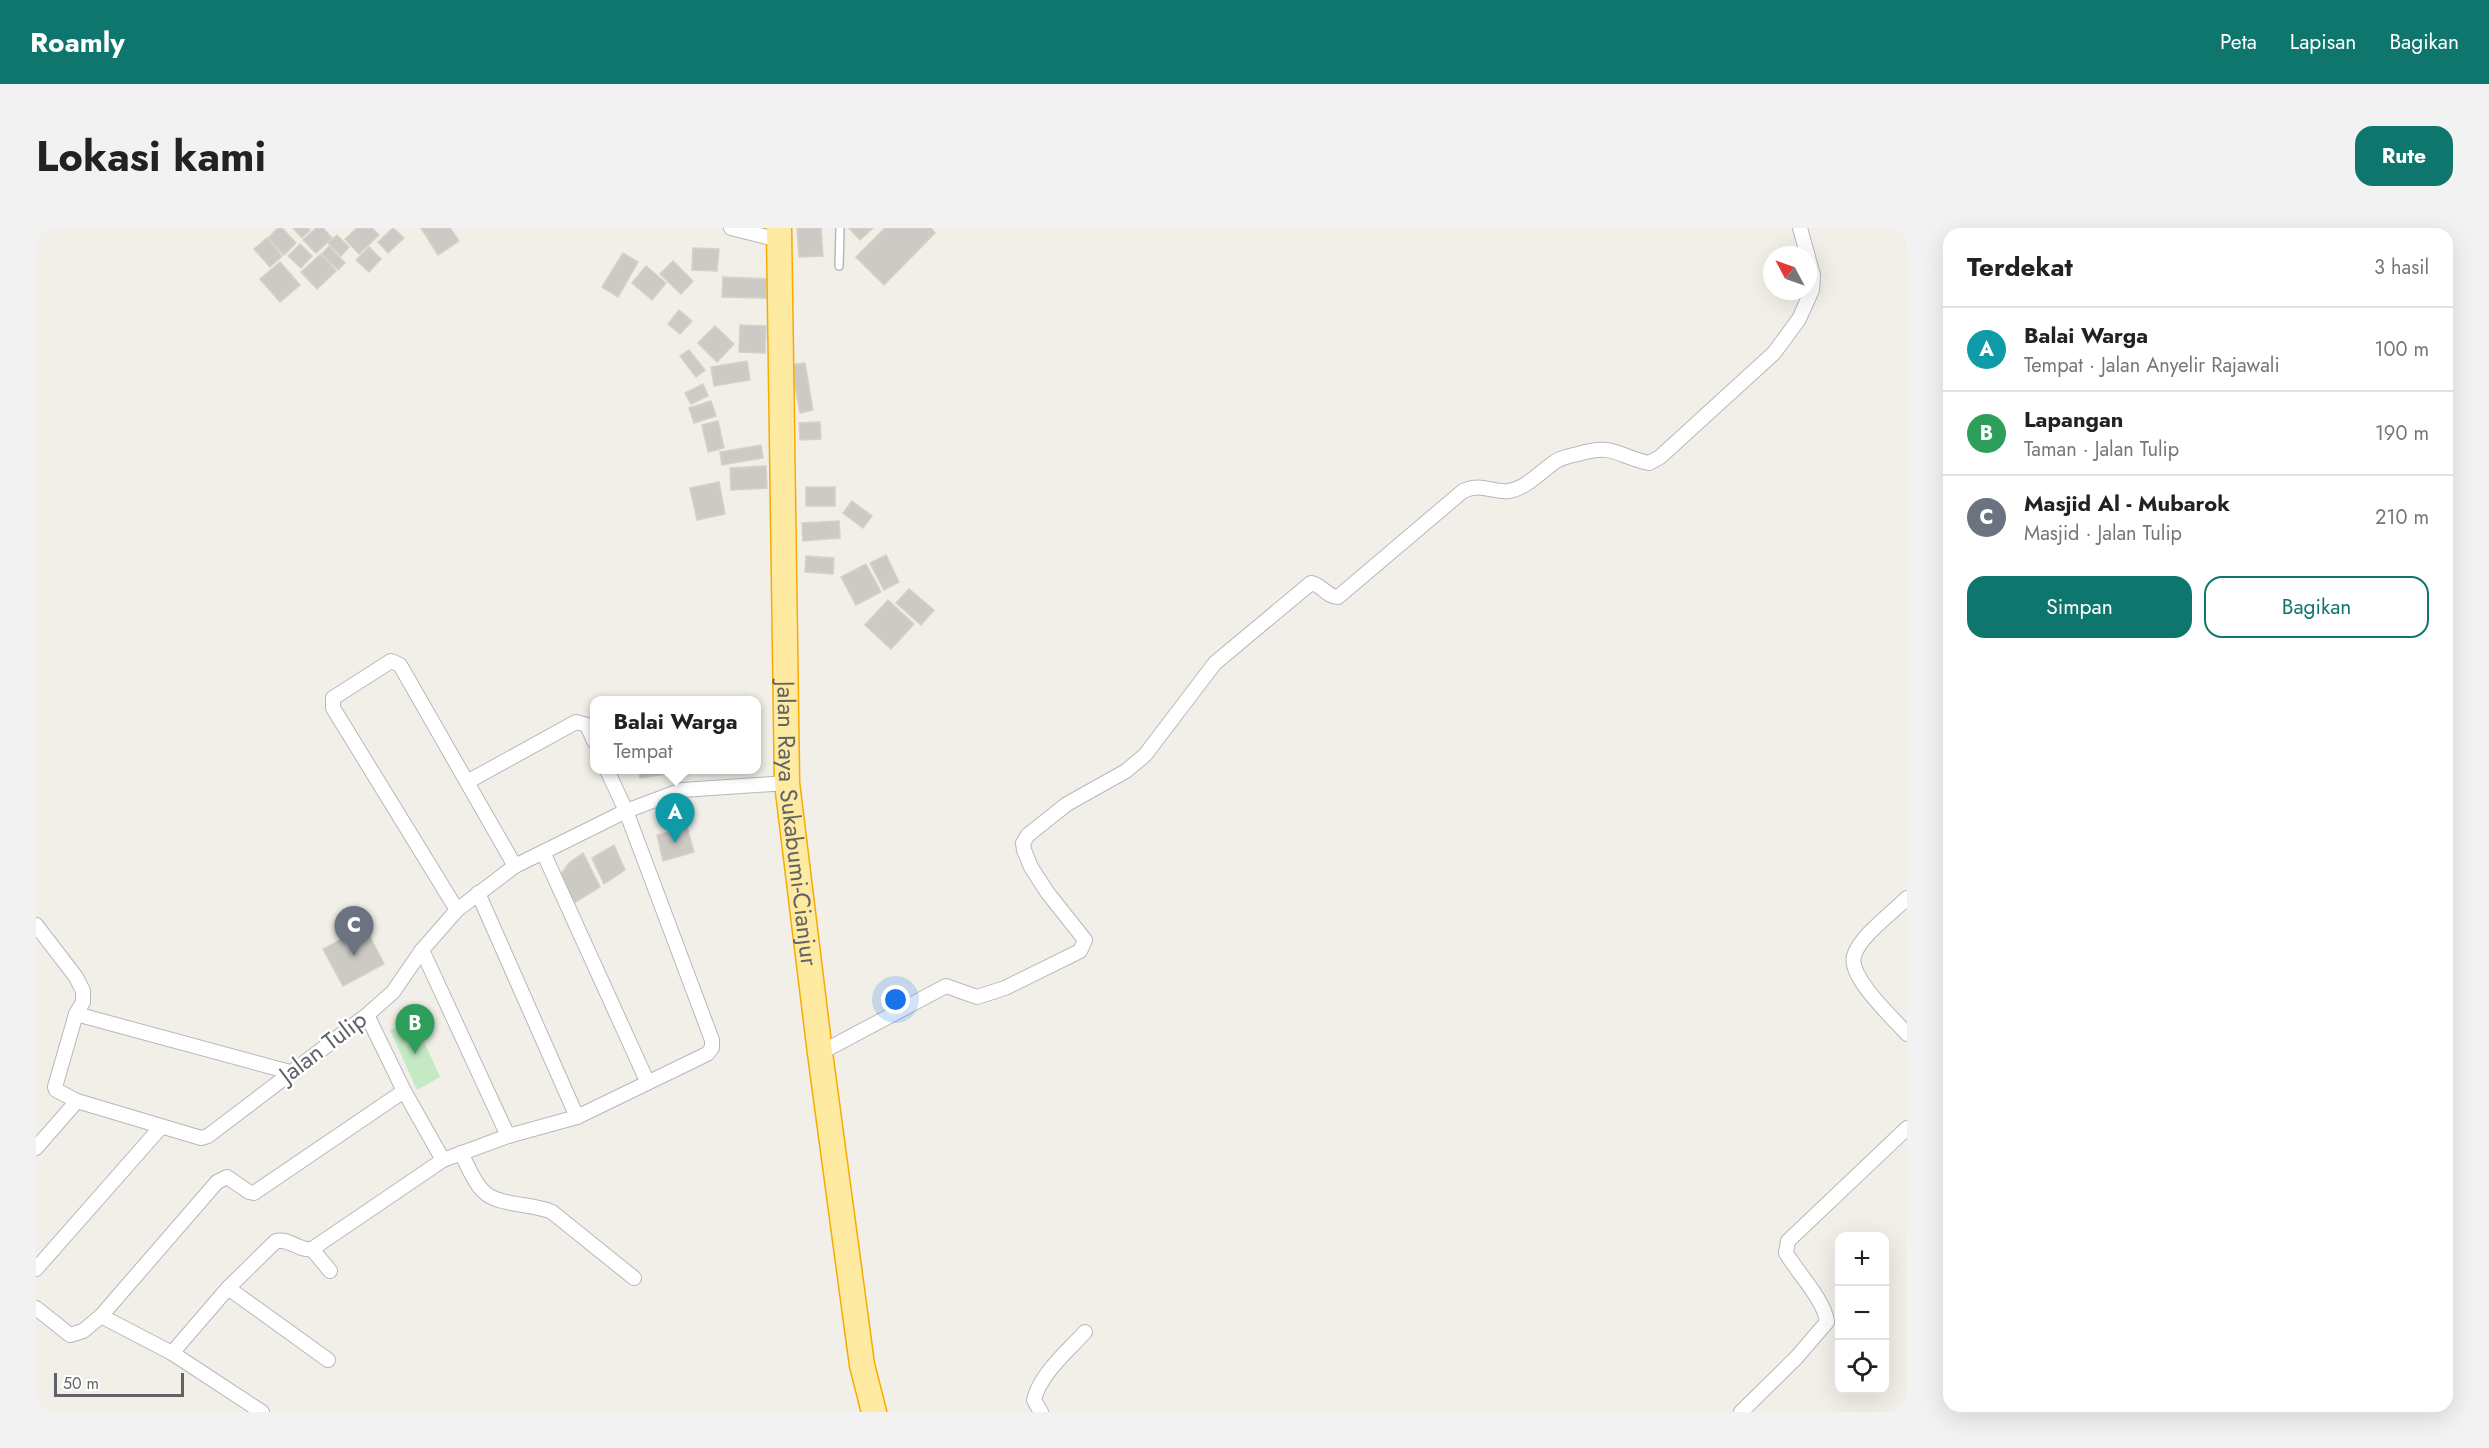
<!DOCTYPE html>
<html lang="id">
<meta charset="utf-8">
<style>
:root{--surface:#fff;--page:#f2f2f2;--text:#222;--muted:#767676;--line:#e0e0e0;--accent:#0f766e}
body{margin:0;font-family:Jost,sans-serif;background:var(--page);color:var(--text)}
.controls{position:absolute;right:18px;bottom:18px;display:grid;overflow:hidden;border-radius:12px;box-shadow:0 6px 24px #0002}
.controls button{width:54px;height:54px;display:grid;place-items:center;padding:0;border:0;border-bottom:2px solid var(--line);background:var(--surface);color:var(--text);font:30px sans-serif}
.compass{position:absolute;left:1727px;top:18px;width:54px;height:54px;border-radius:50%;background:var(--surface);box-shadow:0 6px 24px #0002;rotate:311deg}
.scale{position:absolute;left:18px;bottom:15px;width:130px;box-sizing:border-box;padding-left:6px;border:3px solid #5f6368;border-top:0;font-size:16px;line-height:21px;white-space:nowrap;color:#5f6368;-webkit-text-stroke:4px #fff;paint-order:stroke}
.you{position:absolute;left:860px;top:772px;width:21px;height:21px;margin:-15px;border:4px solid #fff;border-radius:50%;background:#1a73e8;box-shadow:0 0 0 9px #1a73e833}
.badge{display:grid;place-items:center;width:39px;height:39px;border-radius:50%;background:var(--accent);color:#fff;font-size:20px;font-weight:700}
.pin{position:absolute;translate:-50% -50px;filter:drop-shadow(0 2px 3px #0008)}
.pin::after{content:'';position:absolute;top:32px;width:21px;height:18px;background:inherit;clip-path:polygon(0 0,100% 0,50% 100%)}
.popup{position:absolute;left:554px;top:468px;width:171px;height:78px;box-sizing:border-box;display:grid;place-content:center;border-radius:12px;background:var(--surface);filter:drop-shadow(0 2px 4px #0005);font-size:20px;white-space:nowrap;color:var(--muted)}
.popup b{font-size:22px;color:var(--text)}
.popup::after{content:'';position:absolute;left:50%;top:100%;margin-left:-12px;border:12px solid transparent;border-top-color:var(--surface)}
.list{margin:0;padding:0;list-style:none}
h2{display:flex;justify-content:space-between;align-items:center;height:78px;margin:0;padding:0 24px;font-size:26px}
h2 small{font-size:20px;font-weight:400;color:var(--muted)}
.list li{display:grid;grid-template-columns:39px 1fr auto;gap:18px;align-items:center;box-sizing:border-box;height:84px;padding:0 24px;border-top:2px solid var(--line)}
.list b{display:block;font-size:22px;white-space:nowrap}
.list p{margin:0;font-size:20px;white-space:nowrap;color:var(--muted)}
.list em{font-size:20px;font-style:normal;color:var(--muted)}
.actions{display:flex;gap:12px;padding:18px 24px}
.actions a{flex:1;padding:14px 0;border:2px solid var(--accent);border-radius:18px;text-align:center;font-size:21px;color:var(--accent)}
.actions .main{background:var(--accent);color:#fff}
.icon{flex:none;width:33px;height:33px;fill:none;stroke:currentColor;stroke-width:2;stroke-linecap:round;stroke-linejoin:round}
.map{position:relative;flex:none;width:1871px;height:1184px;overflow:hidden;border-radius:18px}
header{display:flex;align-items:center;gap:36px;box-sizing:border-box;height:84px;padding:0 30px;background:var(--accent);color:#fff}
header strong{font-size:28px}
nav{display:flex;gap:33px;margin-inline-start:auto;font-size:21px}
.intro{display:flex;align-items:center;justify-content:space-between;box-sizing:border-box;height:144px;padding:0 36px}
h1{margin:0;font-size:42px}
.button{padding:15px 27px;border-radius:18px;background:var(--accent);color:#fff;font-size:21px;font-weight:700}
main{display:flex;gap:36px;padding:0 36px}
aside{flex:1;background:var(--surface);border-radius:18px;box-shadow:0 6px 24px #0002}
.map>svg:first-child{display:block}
.green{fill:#c5e8c5}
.building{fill:#cccac5;stroke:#d6d1c6;stroke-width:1.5}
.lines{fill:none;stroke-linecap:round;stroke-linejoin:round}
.service-casing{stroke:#b5b8bc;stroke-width:10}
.minor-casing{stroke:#b5b8bc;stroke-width:16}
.trunk-casing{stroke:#f9ab00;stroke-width:27}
.service{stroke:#fff;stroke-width:7}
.minor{stroke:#fff;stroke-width:14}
.trunk{stroke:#feeaa1;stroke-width:24}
.labels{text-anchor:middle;stroke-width:5;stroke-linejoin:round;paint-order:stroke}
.street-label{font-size:24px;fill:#5f6368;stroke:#fff}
</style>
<header>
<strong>Roamly</strong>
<nav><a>Peta</a><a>Lapisan</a><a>Bagikan</a></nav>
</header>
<div class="intro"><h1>Lokasi kami</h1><a class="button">Rute</a></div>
<main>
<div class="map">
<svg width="1871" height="1184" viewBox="0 0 1871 1184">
<rect width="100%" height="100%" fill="#f1efe8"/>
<path class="green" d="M378,792l26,57 -23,13 -27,-60z"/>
<g class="building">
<path d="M242,0h4l14,15 -12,12 -16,-17z"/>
<path d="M257,0h15l2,2 -8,8z"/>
<path d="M280,0h7l9,10 -16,15 -13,-13z"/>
<path d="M321,0h15l7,7 -20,19 -14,-15z"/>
<path d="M357,0l11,10 -16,15 -10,-11z"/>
<path d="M385,0h29l9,13 -21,14z"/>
<path d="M761,0h24l2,28 -24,1z"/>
<path d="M813,0h24l-13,12z"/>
<path d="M849,0h46l4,5 -51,52 -28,-28z"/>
<path d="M301,7l12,12 -8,9 -13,-13z"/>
<path d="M231,10l15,18 -12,11 -16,-18z"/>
<path d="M264,16l12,12 -11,12 -13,-12z"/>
<path d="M293,18l16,17 -7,7 -16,-16z"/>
<path d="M333,19l12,12 -12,13 -13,-12z"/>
<path d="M657,20l26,1 -2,22 -25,-1z"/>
<path d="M587,25l15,9 -20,35 -16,-10z"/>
<path d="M285,26l15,17 -19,18 -16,-17z"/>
<path d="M637,33l20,20 -12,13 -21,-20z"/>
<path d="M244,34l20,23 -20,17 -20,-23z"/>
<path d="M610,38l20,17 -14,17 -20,-17z"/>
<path d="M687,49l44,2 -1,19 -44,-1z"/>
<path d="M643,82l13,11 -12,13 -12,-10z"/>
<path d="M704,97l26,1 -1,27 -26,-1z"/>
<path d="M679,98l19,18 -17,18 -19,-19z"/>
<path d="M653,122l16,20 -9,7 -16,-21z"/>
<path d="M711,133l3,19 -36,6 -3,-19z"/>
<path d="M769,135l8,47 -13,3 -9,-48z"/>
<path d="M667,156l5,12 -17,8 -6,-11z"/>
<path d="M675,173l5,15 -22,7 -5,-15z"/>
<path d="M682,193l6,27 -16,4 -6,-27z"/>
<path d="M784,194l1,17 -21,1 -1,-17z"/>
<path d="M725,217l2,13 -41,7 -2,-13z"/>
<path d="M730,238l1,22 -36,2 -1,-22z"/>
<path d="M683,254l6,32 -28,6 -7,-32z"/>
<rect x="770" y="259" width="29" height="19"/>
<path d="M816,273l20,15 -9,12 -20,-15z"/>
<path d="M803,293l1,17 -37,3 -1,-18z"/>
<path d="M850,327l13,27 -15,8 -14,-27z"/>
<path d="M770,328l28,2 -1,16 -28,-2z"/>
<path d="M830,336l15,28 -25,13 -15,-28z"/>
<path d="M873,361l25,21 -13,15 -25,-22z"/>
<path d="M852,372l26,24 -23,25 -26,-24z"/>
<path d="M602,542h33l1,3 -32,5z"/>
<path d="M651,599l7,25 -31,9 -6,-26z"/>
<path d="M578,617l11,25 -21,14 -12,-26z"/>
<path d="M547,625l17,34 -29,18 -12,-28 10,-14z"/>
<path d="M329,699l19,37 -41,22 -20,-37z"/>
</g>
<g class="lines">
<g class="service-casing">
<path id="service" d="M803,38l1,-38"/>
</g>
<g class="minor-casing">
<g id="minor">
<path d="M695,0l48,12"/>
<path d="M431,554l109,-60 11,3 7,16"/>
<path d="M507,624l104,229"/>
<path d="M442,665l99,224"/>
<path d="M1871,670c-14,14 -48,39 -53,58 -6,21 39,62 53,78"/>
<path d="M421,682l-124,-202v-10l58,-37 9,4 115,201"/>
<path d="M0,697l40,52 7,14v11l-7,12 -21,73 1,3 21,11 124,37 7,-2 159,-121 26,-23 29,-42 35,-40 58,-44 111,-55 56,-21 105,-7"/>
<path d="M386,722l86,186"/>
<path d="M40,786l214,58"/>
<path d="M331,787l37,76 39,69"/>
<path d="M784,825l126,-67 31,11 28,-9 75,-37 5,-11 -38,-48 -16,-25 -7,-17 -1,-7 5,-8 39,-31 59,-33 19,-16 70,-92 96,-80c10,1 16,14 27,14l125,-106c20,-9 28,2 46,0 17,-3 29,-17 43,-27 7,-6 17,-8 26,-10 37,-11 38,2 71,9l11,-6 114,-104 25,-34 13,-29 1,-15 -13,-47"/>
<path d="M0,920l41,-47"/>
<path d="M425,925c7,13 12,28 22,38 14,15 49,12 69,21l82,66"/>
<path d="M276,1021l18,22"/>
<path d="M0,1041l125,-142"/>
<path d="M192,1060l100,72"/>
<path d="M0,1080l34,27 13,-4 18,-15 71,37 56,-65 48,-47c14,-3 22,10 36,8l131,-89 65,-24 69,-19 130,-63 5,-6v-8l-86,-229 -19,-41"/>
<path d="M65,1088l116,-134 10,-5 22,15 5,1 150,-102"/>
<path d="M136,1125l90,59"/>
<path d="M1005,1184l-7,-12c6,-26 34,-49 51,-68"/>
<path d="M1705,1184l55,-54 31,-36c-2,-21 -30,-50 -41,-69l2,-12 119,-113"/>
</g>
</g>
<g class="trunk-casing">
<g id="trunk">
<path id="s1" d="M743,0l8,555 33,270 42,312 12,47"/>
</g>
</g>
<use href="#service" class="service"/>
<use href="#minor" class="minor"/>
<use href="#trunk" class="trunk"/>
</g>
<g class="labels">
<g class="street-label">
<text dy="8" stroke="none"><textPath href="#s1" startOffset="596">Jalan Raya Sukabumi-Cianjur</textPath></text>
<text transform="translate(287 819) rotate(-37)" y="8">Jalan Tulip</text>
</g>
</g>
</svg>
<div class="controls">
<button>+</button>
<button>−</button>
<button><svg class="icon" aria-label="locate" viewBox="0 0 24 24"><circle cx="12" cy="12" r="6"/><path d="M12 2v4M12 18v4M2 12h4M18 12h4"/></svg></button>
</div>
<svg class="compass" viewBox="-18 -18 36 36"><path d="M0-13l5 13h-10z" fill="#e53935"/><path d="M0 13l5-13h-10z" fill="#767676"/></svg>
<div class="scale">50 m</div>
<div class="you"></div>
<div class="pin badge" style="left:639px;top:615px;background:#0f9aa8">A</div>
<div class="popup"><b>Balai Warga</b>Tempat</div>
<div class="pin badge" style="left:379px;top:826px;background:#2e9e5b">B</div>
<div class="pin badge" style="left:318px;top:728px;background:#6b7280">C</div>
</div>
<aside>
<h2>Terdekat<small>3 hasil</small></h2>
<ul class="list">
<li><span class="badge" style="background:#0f9aa8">A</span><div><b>Balai Warga</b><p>Tempat · Jalan Anyelir Rajawali</p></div><em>100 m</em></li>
<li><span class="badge" style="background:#2e9e5b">B</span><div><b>Lapangan</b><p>Taman · Jalan Tulip</p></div><em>190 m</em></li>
<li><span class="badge" style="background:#6b7280">C</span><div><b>Masjid Al - Mubarok</b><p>Masjid · Jalan Tulip</p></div><em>210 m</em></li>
</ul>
<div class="actions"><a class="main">Simpan</a><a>Bagikan</a></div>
</aside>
</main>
